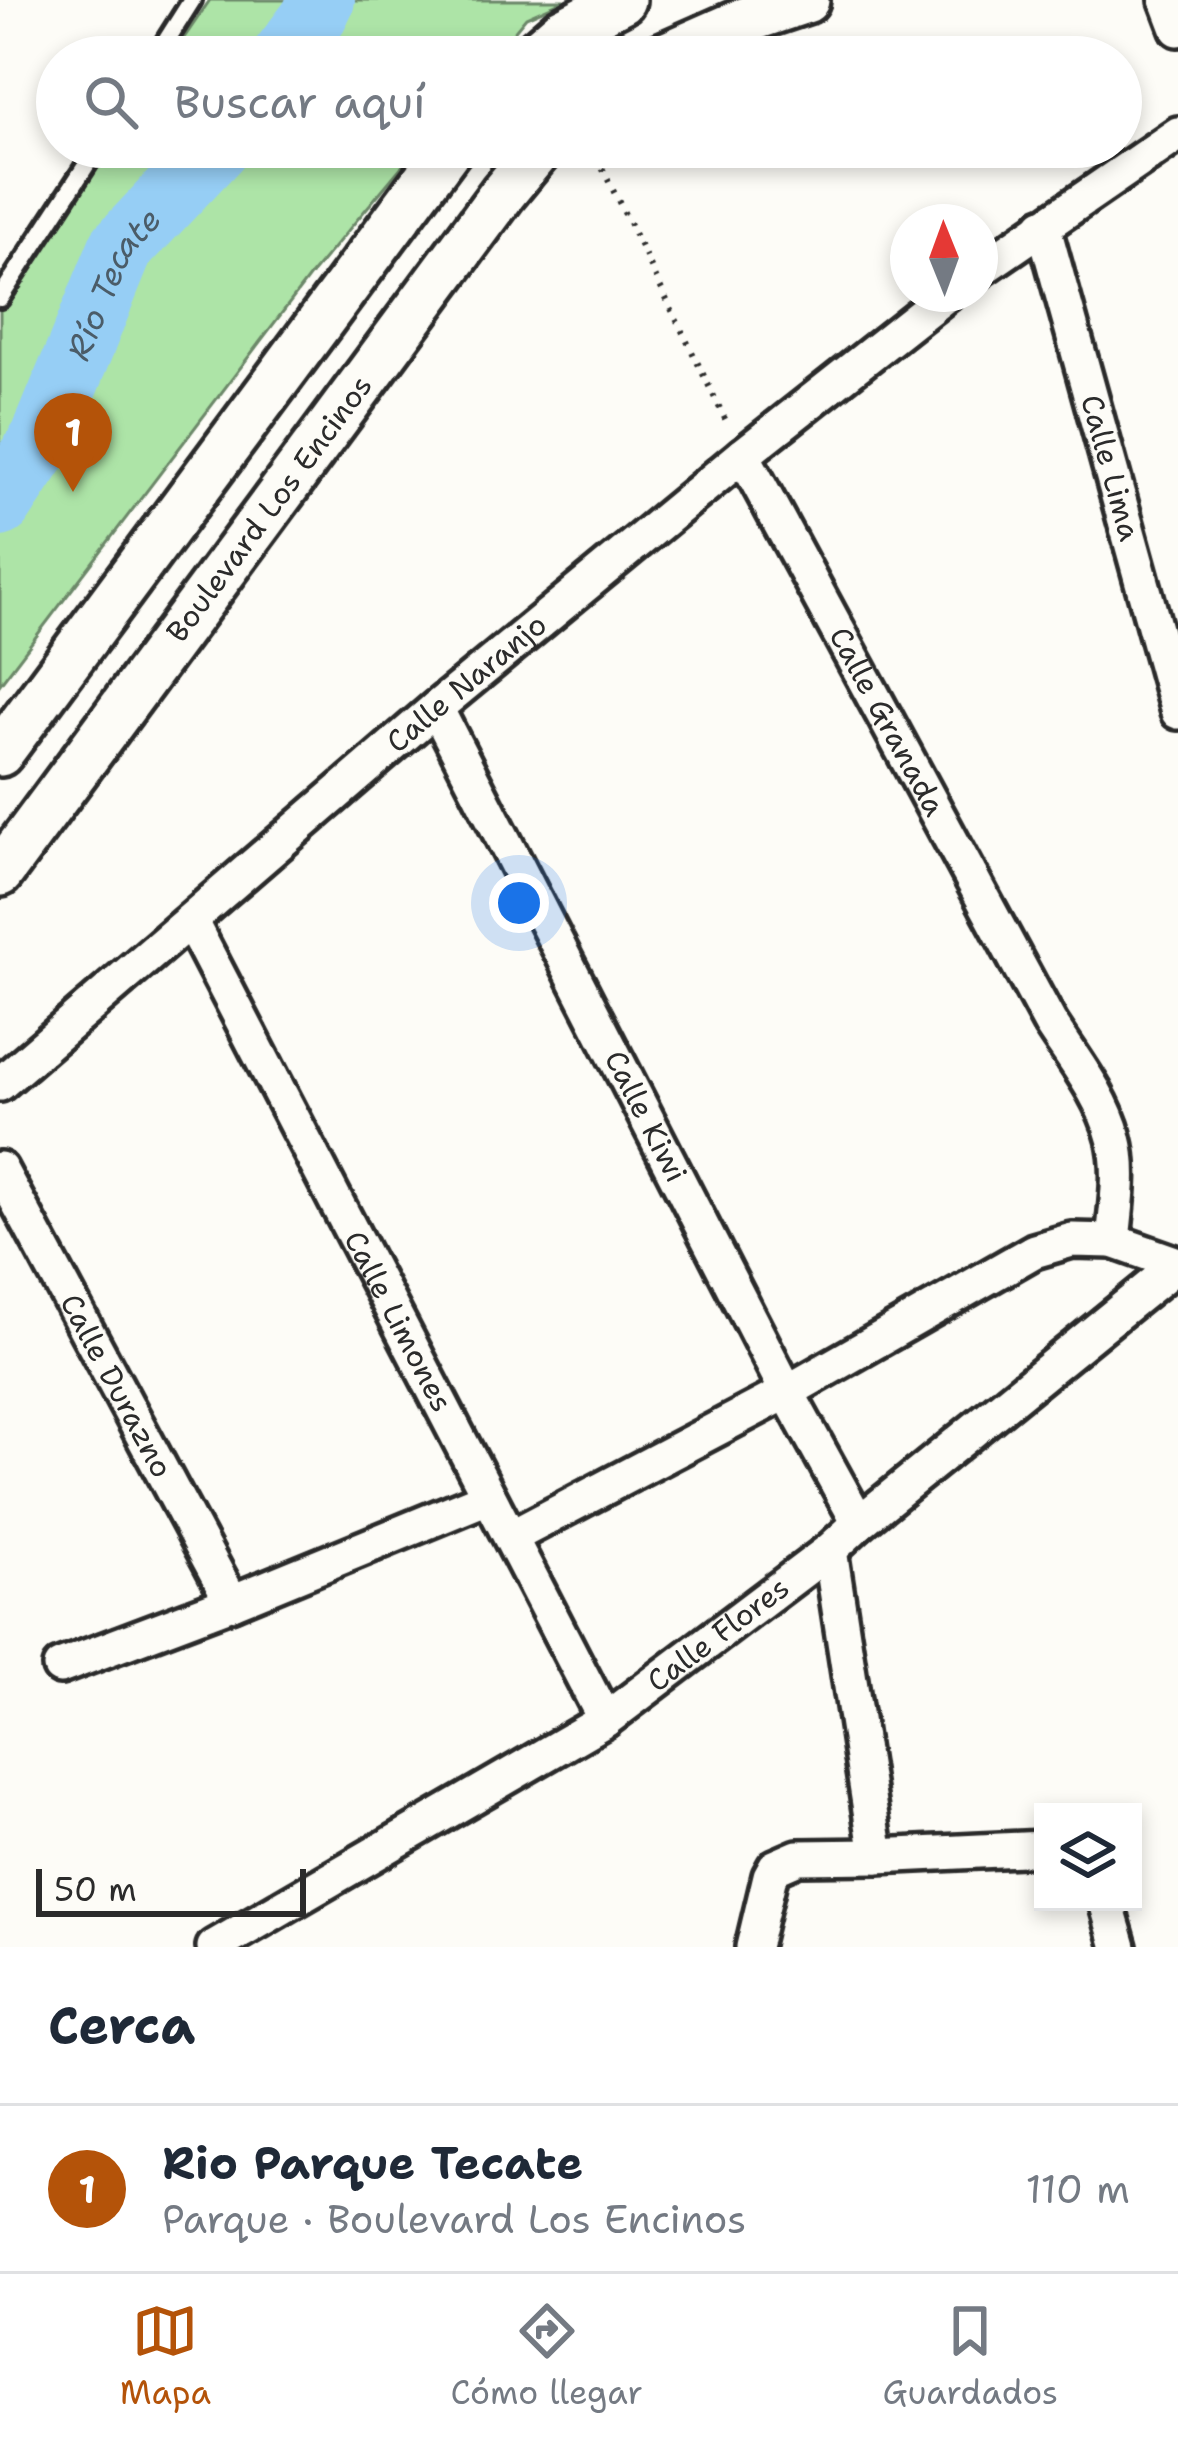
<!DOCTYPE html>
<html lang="es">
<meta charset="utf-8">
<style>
:root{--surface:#fff;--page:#f2f2f3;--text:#1f2937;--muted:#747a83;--line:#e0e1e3;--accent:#b45309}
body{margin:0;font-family:"Shantell Sans",sans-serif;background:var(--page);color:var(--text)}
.controls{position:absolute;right:36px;bottom:36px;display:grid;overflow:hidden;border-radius:0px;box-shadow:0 6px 18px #0003}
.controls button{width:108px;height:108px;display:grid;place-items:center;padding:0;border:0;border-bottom:3px solid var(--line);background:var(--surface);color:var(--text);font:60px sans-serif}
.compass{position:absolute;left:890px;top:204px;width:108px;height:108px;border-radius:50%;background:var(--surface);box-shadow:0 6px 18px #0003;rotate:359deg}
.scale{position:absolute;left:36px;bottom:30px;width:270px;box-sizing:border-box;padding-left:12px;border:6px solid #2b2b2b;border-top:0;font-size:33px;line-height:42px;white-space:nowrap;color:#2b2b2b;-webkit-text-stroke:9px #fdfcf7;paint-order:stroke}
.you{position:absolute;left:519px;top:903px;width:42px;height:42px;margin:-30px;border:9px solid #fff;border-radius:50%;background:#1a73e8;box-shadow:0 0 0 18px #1a73e833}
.badge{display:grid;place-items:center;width:78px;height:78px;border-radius:50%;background:var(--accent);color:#fff;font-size:39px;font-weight:700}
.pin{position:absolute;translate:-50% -99px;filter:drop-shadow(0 3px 6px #0008)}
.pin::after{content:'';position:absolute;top:63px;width:42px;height:36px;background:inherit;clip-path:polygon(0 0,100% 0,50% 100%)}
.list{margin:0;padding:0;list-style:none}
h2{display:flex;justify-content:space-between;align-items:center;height:156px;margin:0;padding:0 48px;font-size:51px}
h2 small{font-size:39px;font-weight:400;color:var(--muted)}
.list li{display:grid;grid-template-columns:78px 1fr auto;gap:36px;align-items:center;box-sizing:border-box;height:168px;padding:0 48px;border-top:3px solid var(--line)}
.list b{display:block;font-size:45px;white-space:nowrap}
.list p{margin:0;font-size:39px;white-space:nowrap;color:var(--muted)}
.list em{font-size:39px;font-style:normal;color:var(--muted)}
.icon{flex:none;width:66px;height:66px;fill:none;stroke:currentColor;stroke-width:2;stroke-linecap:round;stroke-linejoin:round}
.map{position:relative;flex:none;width:1178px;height:1947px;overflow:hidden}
.search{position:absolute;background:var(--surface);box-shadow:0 6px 18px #0003;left:36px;right:36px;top:36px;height:132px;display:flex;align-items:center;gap:30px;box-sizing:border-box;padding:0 42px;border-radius:66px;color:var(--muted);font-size:45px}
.sheet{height:324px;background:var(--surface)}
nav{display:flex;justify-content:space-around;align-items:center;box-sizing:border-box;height:168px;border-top:3px solid var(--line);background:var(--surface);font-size:33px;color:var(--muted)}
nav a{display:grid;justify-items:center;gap:6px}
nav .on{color:var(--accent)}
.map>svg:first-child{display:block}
.green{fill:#ade4a7;stroke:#6c8869;stroke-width:3}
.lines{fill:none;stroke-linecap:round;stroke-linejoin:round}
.river{stroke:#96cef5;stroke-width:66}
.service-casing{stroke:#2b2b2b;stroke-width:26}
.minor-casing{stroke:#2b2b2b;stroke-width:42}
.secondary-casing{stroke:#2b2b2b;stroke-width:54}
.path{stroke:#2b2b2b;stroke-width:6;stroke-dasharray:3 9;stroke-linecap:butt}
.service{stroke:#fdfcf7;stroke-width:16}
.minor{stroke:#fdfcf7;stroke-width:33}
.secondary{stroke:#fdfcf7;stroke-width:45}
.labels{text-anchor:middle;stroke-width:9;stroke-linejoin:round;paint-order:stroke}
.street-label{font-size:30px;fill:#2b2b2b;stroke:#fdfcf7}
.water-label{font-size:33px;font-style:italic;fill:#4b5c68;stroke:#fdfcf7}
</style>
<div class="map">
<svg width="1178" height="1947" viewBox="0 0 1178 1947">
<rect width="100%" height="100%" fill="#fdfcf7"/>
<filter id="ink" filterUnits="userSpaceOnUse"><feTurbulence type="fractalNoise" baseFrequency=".00833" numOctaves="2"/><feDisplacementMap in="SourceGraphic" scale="24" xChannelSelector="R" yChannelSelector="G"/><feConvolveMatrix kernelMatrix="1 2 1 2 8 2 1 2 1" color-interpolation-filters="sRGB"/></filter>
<g filter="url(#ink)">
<g class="green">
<path d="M210,0h355l-39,17 -33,40h-322z"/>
<path d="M108,147h310l-108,129 -310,408v-384z"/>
</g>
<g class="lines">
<g class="river">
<path d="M284,57l28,-37 10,-20"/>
<path id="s1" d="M0,504l43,-65 78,-191 95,-101"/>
</g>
<g class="service-casing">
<g id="service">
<path d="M156,57l36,-57"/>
<path d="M0,298l98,-151"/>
</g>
</g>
<g class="minor-casing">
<g id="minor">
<path d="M1167,0l11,29"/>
<path id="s2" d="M1043,225l135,487"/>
<path d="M980,270l198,-136"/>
<path id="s3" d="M743,455l307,568c23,36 53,73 64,115 9,33 2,69 -1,103"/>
<path id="s4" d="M436,708l351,684 72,131"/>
<path id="s5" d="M191,922l414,798"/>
<path id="s6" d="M0,1084l436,-376 307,-253 204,-161"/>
<path id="s7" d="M0,1169l232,433"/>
<path d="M511,1537l276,-145 247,-141 38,-11 41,1 65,23"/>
<path d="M830,1550l47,306"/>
<path d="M60,1667l172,-65 256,-105"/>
<path d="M1106,1902l13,45"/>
<path id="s8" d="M214,1947l391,-227 225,-170 29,-27 319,-259"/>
<path d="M753,1947l17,-71 5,-9 23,-10 79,-1 166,-8"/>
</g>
</g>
<g class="secondary-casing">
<g id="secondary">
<path d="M532,57l30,-26 60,-31"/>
<path d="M662,57l84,-37 60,-20"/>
<path d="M0,753l450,-606"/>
<path id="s9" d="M0,873l503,-680 38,-46"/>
</g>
</g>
<path class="path" d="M592,147l136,278"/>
<use href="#service" class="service"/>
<use href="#minor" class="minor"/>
<use href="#secondary" class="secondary"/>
</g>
</g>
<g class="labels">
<g class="street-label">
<text dy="10" stroke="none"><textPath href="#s2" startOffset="252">Calle Lima</textPath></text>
<text dy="10" stroke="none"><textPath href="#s9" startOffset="453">Boulevard Los Encinos</textPath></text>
<text dy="10" stroke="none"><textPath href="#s6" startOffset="615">Calle Naranjo</textPath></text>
<text dy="10" stroke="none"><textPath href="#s3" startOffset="303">Calle Granada</textPath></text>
<text dy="10" stroke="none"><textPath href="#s4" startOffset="459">Calle Kiwi</textPath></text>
<text dy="10" stroke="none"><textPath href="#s5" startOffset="450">Calle Limones</textPath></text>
<text dy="10" stroke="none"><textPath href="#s7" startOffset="246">Calle Durazno</textPath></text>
<text dy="10" stroke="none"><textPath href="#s8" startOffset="594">Calle Flores</textPath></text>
</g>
<g class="water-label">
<text dy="12" stroke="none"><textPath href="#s1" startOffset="249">Río Tecate</textPath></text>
</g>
</g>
</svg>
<div class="controls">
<button><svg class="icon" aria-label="layers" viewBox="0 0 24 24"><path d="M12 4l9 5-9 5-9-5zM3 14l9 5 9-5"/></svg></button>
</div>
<svg class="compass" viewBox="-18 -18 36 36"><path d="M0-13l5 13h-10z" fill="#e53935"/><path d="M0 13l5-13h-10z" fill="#747a83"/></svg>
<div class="scale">50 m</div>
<div class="you"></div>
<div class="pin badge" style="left:73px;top:492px">1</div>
<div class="search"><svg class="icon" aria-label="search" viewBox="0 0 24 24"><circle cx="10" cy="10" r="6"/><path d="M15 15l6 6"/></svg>Buscar aquí</div>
</div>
<section class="sheet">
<h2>Cerca<small></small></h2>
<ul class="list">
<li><span class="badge">1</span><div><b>Rio Parque Tecate</b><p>Parque · Boulevard Los Encinos</p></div><em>110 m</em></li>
</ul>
</section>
<nav>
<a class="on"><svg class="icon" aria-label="map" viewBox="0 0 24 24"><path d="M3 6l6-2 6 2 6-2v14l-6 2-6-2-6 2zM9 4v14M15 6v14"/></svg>Mapa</a>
<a><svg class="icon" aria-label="directions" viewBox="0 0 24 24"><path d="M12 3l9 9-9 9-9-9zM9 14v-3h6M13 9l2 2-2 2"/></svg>Cómo llegar</a>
<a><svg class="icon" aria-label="saved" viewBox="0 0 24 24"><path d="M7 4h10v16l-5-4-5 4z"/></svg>Guardados</a>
</nav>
